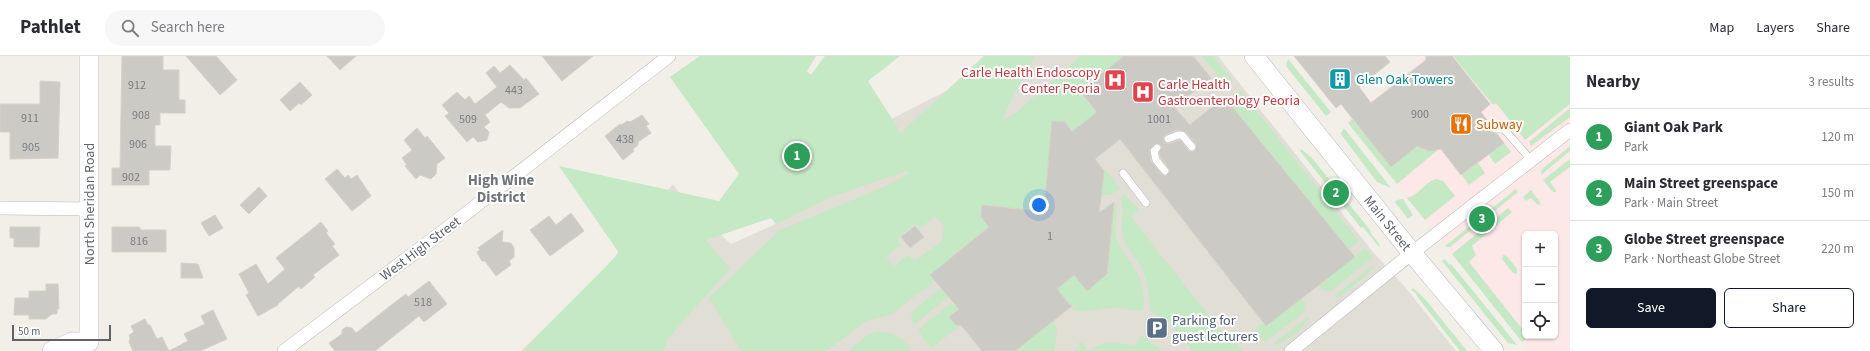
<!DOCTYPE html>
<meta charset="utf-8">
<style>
:root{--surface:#fff;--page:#f7f7f7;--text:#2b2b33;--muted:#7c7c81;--line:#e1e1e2;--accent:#111827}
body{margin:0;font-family:"Source Sans 3",sans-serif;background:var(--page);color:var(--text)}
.controls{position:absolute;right:12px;bottom:12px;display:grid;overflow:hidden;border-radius:6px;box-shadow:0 1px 3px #0004}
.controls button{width:36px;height:36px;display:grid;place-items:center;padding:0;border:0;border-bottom:1px solid var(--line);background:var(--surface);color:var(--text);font:20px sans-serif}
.scale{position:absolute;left:12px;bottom:10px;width:99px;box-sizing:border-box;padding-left:4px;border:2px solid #5f6368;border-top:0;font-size:11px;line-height:14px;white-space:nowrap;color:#5f6368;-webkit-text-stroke:3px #fff;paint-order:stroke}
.you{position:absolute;left:1039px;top:149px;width:14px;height:14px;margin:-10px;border:3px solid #fff;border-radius:50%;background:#1a73e8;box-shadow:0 0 0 6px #1a73e833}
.badge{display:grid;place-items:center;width:26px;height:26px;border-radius:50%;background:var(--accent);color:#fff;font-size:13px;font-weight:700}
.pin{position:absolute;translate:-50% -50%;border:2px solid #fff;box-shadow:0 1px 4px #0006}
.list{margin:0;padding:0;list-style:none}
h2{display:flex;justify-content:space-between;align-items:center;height:52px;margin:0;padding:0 16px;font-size:17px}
h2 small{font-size:13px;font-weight:400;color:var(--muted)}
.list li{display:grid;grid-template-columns:26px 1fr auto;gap:12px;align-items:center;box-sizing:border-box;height:56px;padding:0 16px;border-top:1px solid var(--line)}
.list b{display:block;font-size:15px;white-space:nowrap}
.list p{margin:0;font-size:13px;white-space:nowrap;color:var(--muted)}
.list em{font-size:13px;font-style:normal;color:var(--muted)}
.actions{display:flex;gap:8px;padding:12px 16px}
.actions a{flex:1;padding:9px 0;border:1px solid var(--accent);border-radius:6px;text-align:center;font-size:14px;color:var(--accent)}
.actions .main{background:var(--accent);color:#fff}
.icon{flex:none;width:22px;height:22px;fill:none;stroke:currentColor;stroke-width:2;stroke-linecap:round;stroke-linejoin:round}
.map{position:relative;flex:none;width:1570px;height:295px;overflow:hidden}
header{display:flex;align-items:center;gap:24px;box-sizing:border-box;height:56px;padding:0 20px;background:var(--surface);border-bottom:1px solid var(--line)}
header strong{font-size:19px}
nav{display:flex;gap:22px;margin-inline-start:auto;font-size:14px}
.search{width:280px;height:36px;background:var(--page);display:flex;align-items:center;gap:10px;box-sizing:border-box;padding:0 14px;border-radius:22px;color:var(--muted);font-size:15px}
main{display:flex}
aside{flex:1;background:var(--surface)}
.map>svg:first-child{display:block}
.education{fill:#e1ded6}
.medical{fill:#fce8e6;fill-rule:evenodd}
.green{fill:#c5e8c5;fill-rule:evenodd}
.building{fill:#cccac5;stroke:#d6d1c6;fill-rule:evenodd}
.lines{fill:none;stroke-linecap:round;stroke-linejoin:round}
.lane-casing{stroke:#b5b8bc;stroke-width:8}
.street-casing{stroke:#b5b8bc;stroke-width:14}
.secondary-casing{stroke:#b6babf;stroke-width:20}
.lane{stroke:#fff;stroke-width:7}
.street{stroke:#fff;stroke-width:13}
.secondary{stroke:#fff;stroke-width:19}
.labels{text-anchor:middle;stroke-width:4;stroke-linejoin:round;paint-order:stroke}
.number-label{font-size:12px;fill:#7a7d7f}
.health-label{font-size:14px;fill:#be3a42;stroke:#fff;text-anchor:end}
.culture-label{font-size:14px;fill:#0d838f;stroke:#fff;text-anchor:start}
.food-label{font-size:14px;fill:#c56008;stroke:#fff;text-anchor:start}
.street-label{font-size:14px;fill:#5f6368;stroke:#fff}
.service-label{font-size:14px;fill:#4e5e75;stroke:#fff;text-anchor:start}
.neighbourhood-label{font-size:15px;font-weight:bold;fill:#70757a;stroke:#fff}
</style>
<header>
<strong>Pathlet</strong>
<div class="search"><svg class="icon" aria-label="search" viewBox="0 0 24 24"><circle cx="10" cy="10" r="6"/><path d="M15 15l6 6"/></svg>Search here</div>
<nav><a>Map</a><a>Layers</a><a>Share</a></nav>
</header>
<main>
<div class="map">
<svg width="1570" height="295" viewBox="0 0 1570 295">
<rect width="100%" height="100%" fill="#f1efe8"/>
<path class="education" d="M1015,0h203l154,195 33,36 51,64h-935l84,-82 68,-85 16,23 42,37 45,-20 78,-86z"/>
<path class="medical" d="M1422,0h148v295h-41l-184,-231 77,-60zM1525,178h30v102h-30z"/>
<g class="green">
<path d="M700,0h116l-9,15 4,4 14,-19h75l-32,25 33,52 83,-77h51l-26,48 -6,16 14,-8 64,-56h43l-44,35 22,26 -15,3 -15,12 -7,-10 -13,-1 -8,88 -3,2 -59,-6 -1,12 8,10 -58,48 4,6 -45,34 -24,6 -40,30h-85l-32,-53 71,-68 104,-43 25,-14 -3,-2 -75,26 -55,27 -5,-6 -65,22 24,29 -62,69 -5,13h-140l96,-98 -60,-87 160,35 20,-27 -69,-97zM935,160l9,10 -2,15 -27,20 -7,-6 -14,11 -8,-9 15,-12 -4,-6 16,-14h4l3,3z"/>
<path d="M1202,0h11l18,23 -6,5z"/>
<path d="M1453,0h114l3,2v46l-45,36 -29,-37 -3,2z"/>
<path d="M1288,3l43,53 -5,4 -40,-50z"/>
<path d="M1241,35l118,150 -11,8 -120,-147z"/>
<path d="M1570,52v9l-39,29 -2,-4z"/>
<path d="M1352,63l39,48 27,-22 11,6 10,-2 -42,35 -49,-61z"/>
<path d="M1344,72l47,60 -14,-6 -36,-48z"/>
<path d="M1504,87l7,9 -16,12 -6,-9z"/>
<path d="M1570,90v5l-29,24 1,-6z"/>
<path d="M1301,93l11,9 58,72c1,7 9,9 10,18l-17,-21 -2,1 -61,-77z"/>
<path d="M1570,103v8l-20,15 6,8v2h-3l-10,-12z"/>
<path d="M1478,107l7,10 -16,12 -7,-10z"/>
<path d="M1105,113l15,20 -10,6h-9z"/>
<path d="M1436,123l7,2 12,15 -30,24 -18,-22c12,-3 18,-16 29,-19z"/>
<path d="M1516,133l2,3 -68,55h-4l-1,-1z"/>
<path d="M1531,134l9,12v3l-3,-1 -6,-6 -5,3 -3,-4z"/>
<path d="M1124,138l15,15 -8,8 94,119 10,-6 1,13 7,8h-50l-23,-28 -20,-12c-2,-15 -1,-29 -8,-43 -6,-11 -16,-19 -19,-32 -4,-13 3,-26 -3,-39z"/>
<path d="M1403,143l10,16 -5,4 -13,-17 2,-2z"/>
<path d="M1114,146l3,3c0,12 -4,23 0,35 4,11 12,19 18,29 8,12 9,26 9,39l-3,3c-9,-1 -19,-3 -28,-3 -15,0 -29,8 -44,0h7l-7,-4 -12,-15 17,-14 13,15 20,-16z"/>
<path d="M1508,152l4,4 -40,34 4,9 -7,7 54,68 2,-1v7h5l-8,6 -70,-88z"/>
<path d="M1365,192l8,9 -42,34 -8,-1 -4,-5z"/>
<path d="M1503,199l4,1 10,13v5l-4,-1 -11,-14z"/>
<path d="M1445,203l4,6 2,-1 66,81 -9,-2 -66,-82z"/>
<path d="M1376,207l-8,11 -29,23h-6z"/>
<path d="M941,232l7,9 -34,28 -3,-8 4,-8z"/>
<path d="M1413,232l12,11 42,52h-7l-44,-56 1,-1 -6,-4z"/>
<path d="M1301,243l4,5 -1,8 -39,30 -7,-7 -2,-7 6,-6 4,4z"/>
<path d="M952,246l6,8 -9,7 7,8h5l-30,23 -13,-18z"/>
<path d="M1309,260c0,9 -28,31 -37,29z"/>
<path d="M1053,265c7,10 3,18 1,30h-39z"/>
<path d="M877,276c15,-1 28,5 33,19h-62l20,-16z"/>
<path d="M1142,280l21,15h-88l3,-8 3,-1 7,8c16,-9 29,-9 46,-4l5,-8z"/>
</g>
<g class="building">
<path d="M122,0h41v14h16v30h6v13h-25v12h-5v21h16l-1,24h-21v15h-37v-17h8z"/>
<path d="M186,0h30l21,24 -17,15z"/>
<path d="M327,0h29l-16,14z"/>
<path d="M542,0h51l-31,25z"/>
<path d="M1124,0h69l18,22 -37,29 16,18 34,-28 131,160 -89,69 -146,-187 -25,20 9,12 -5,42 15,-11 -7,72 -20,17 -13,-16 -17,14 12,15 3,2 -57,45h-33l-21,-26h-5l-7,-8 10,-8 -29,-34 59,-48 -8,-10 1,-12 62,7 8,-91 13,1 7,10 25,-20 -17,-21zM1176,74l10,2 10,12 -1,7 -5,1 -10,-12 -11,4 -4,-1 -2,-4 1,-3zM1156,87l6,3 -3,7 2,5 9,12 -1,3 -3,3 -5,-2 -10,-13 -2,-11z"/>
<path d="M1294,0h91l5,6 -31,25 12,16 55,-43v-4h26l38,48 -9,8 10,14v6l6,2 7,9 -43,32 -20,-26 -12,2 -12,-5 -26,21 -50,-63 -5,4z"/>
<path d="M510,9l14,15 2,-2 13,16 -19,14h-11l-8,-6 -16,13 5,7 -6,5 5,5 -2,8 -9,2 -5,-5 -6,5 -22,-26 4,-3 -7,-8 15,-13 8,8 4,-4 6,8 22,-17 -11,-14 8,-7 6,7z"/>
<path d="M40,25l20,1 -2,76 -48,1v-27h-10v-28h40z"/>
<path d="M300,26l12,13 -11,10 -2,-2 -9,8 -10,-11z"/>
<path d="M642,59l7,9 -3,2 5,7 -13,9v3l-5,4 1,2 -11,9 -18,-24 15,-12 1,1 6,-4 3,1z"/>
<path d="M417,72l8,10 2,-2 18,22 -8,6 -1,10 -5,5 -11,-4 -4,4 -11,-13 2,-1 -5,-7 10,-8 -8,-10z"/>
<path d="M337,113l8,9 3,-3 3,4 6,-4 14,21 -19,15 -27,-32z"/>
<path d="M259,131l8,9 -18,18 -9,-9z"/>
<path d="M571,157l13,18 -34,25 -20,-26 19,-14 7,9z"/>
<path d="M215,159l8,13 -14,8 -8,-13z"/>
<path d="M321,166l7,9 -2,2 9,11 -3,2 7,9 -26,20 2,2 -14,12 -2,-3 -21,18v1l-20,11 -12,-21 3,-2 -10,-19 17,-10 12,20 17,-15 -9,-11z"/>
<path d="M915,170l9,11 -14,11 -9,-11z"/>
<path d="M10,171h30l-1,20h-25v-9h-4z"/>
<path d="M112,171h27l2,3h25v22h-54z"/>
<path d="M503,174l-1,12 9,1 3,5v9l-5,4 2,4 -15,11 -11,-15h-3l-5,-9 3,-2 -2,-2z"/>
<path d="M181,207l17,1 5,14h-22z"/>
<path d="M429,225l18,23 -23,18 -5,-6 -44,35h-40l-6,-8 13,-9v-4l4,-3 6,1 4,5 38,-30 12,-9 2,3z"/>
<path d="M46,228h12l1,25h-2v5h-5l-6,5h-17v-4h-15l1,-17h14v-7h17z"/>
<path d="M213,254l14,29 -27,12h-31l19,-10 -4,-7 21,-10 -4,-8z"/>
<path d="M145,263l3,6h2l7,14 5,-2 7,14h-36l-4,-9 1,-4 -1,-3 5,-3 -3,-6z"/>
</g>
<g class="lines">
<g class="lane-casing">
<g id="lane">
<path d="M1495,73h9l27,31"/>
<path d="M1168,83l10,-4h4l10,12"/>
<path d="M1157,92l-3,3 2,9 9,11"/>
<path d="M1123,117l23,30"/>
</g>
</g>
<g class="street-casing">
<g id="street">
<path d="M0,152l90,1"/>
<path d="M284,295l162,-122 223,-173"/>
<path d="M1291,295l121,-98 158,-123"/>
</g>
</g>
<g class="secondary-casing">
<g id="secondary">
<path id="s1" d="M1254,0l158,197 82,98"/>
<path d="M52,295l20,-9h17v-286"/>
</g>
</g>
<use href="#lane" class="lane"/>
<use href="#street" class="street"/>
<use href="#secondary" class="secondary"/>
</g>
<defs>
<g id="building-square" transform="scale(1.15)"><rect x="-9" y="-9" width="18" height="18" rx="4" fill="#0f9aa8" stroke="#fff"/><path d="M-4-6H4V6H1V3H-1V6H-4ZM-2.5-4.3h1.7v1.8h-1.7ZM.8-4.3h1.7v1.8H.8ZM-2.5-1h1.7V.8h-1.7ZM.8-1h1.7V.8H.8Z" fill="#fff"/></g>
<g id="hospital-square" transform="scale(1.15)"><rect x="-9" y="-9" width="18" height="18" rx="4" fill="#e0444e" stroke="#fff"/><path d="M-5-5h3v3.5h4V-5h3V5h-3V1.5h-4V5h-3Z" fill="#fff"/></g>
<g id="restaurant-square" transform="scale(1.15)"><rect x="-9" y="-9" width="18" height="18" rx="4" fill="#e8710a" stroke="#fff"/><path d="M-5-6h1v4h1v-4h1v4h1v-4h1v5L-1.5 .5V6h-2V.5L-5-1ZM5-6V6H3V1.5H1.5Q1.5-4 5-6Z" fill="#fff"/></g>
<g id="parking-square" transform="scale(1.15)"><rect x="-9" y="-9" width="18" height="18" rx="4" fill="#5c6f8a" stroke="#fff"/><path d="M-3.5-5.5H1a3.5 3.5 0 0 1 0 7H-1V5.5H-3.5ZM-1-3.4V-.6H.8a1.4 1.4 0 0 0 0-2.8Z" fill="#fff"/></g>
</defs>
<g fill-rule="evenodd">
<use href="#building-square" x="1340" y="23"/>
<use href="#hospital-square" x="1115" y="24"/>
<use href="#hospital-square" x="1143" y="36"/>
<use href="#restaurant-square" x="1461" y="68"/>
<use href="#parking-square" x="1157" y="272"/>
</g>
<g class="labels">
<g class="number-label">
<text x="137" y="33">912</text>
<text x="514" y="38">443</text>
<text x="1420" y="62">900</text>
<text x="141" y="63">908</text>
<text x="30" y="66">911</text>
<text x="468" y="67">509</text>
<text x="1159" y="67">1001</text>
<text x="625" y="87">438</text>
<text x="138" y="92">906</text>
<text x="31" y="95">905</text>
<text x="131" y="125">902</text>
<text x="1050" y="184">1</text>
<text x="139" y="189">816</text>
<text x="423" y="250">518</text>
</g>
<g class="health-label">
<text x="1100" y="21">Carle Health Endoscopy<tspan x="1100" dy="16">Center Peoria</tspan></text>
<text x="1158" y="33" text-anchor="start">Carle Health<tspan x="1158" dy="16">Gastroenterology Peoria</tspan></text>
</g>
<g class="culture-label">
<text x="1356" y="28">Glen Oak Towers</text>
</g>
<g class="food-label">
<text x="1476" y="73">Subway</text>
</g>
<g class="street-label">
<text transform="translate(89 148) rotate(-90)" y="5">North Sheridan Road</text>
<text dy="5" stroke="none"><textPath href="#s1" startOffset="214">Main Street</textPath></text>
<text transform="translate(420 192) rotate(-37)" y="5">West High Street</text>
</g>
<g class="service-label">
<text x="1172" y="269">Parking for<tspan x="1172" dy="16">guest lecturers</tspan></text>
</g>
<g class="neighbourhood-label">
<text x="501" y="129">High Wine<tspan x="501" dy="17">District</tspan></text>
</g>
</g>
</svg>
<div class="controls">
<button>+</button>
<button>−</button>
<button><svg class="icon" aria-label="locate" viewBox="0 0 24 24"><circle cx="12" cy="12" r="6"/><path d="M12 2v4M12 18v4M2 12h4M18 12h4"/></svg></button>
</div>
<div class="scale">50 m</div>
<div class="you"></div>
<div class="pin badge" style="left:797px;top:100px;background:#2e9e5b">1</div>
<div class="pin badge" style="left:1336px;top:137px;background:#2e9e5b">2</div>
<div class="pin badge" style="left:1482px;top:163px;background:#2e9e5b">3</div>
</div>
<aside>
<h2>Nearby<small>3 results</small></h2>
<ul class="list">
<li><span class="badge" style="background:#2e9e5b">1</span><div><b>Giant Oak Park</b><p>Park</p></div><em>120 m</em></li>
<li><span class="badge" style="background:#2e9e5b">2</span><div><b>Main Street greenspace</b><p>Park · Main Street</p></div><em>150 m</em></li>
<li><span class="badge" style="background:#2e9e5b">3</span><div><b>Globe Street greenspace</b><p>Park · Northeast Globe Street</p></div><em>220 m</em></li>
</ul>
<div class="actions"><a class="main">Save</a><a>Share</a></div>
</aside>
</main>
